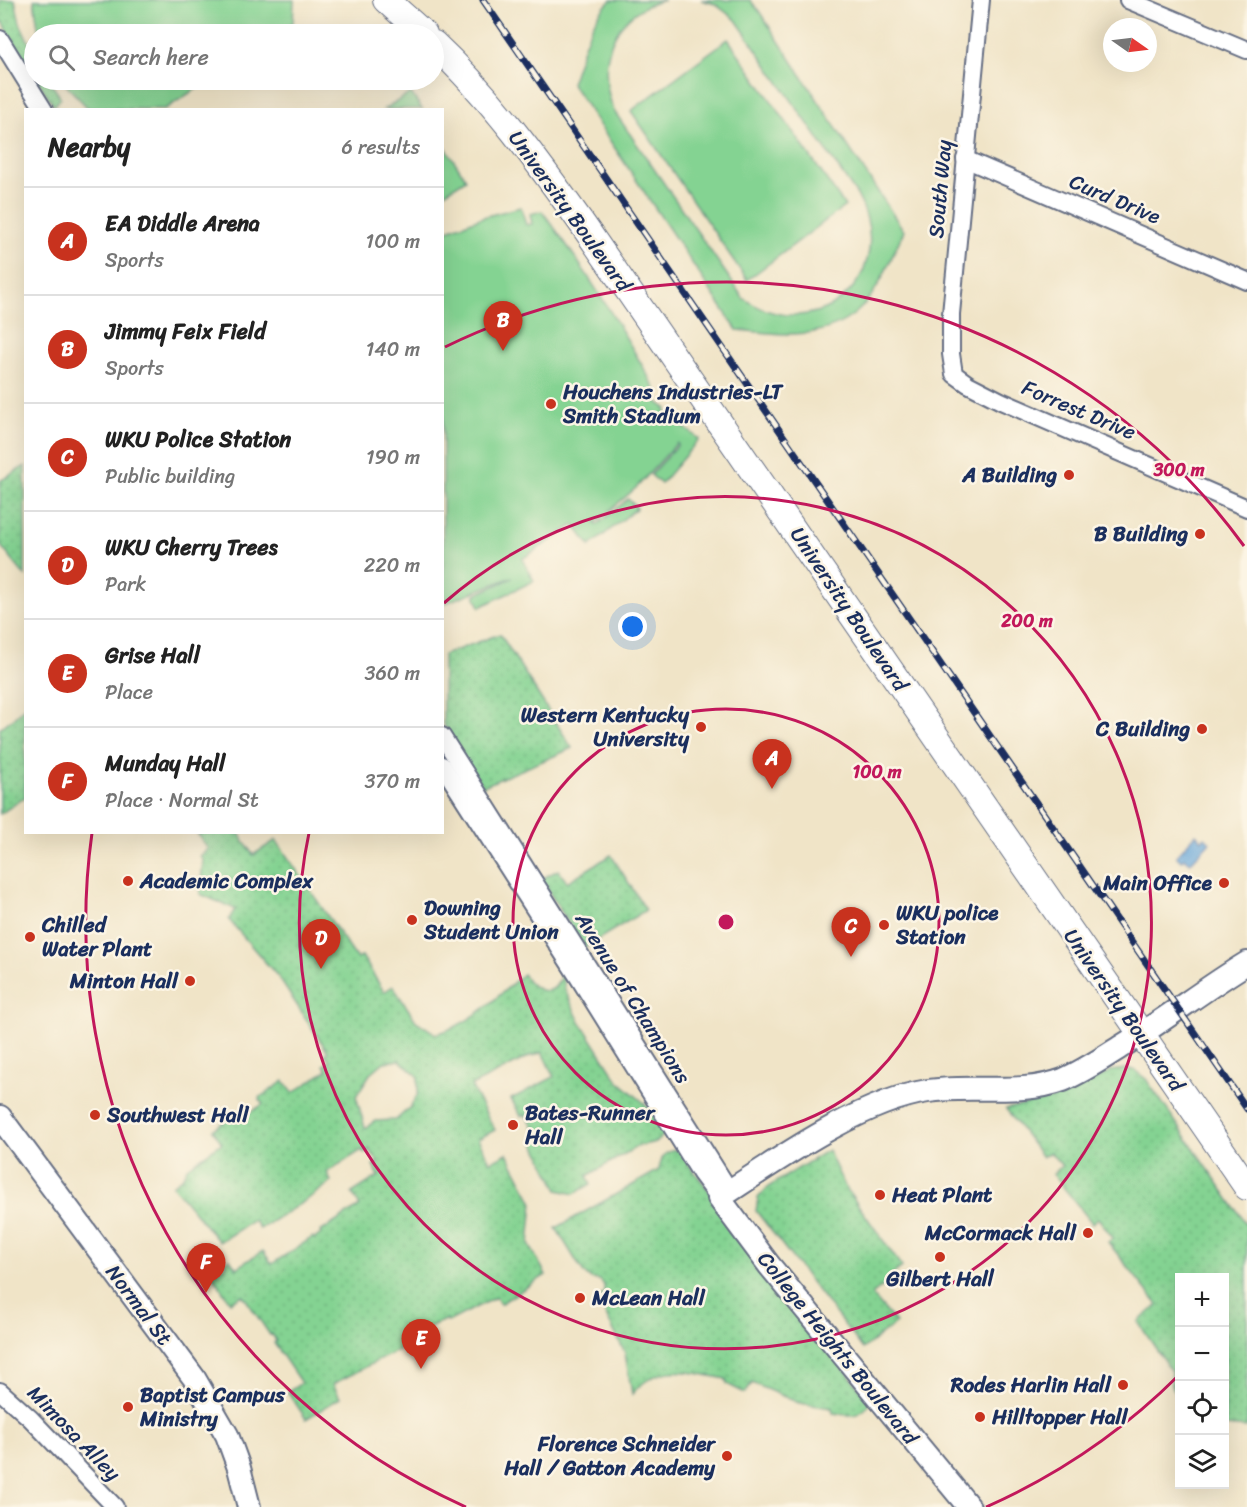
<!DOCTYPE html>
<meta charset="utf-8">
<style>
:root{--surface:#fff;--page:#f6f6f6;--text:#222;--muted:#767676;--line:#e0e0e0;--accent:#c8321e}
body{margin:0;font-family:Sriracha,sans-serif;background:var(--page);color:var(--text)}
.controls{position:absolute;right:18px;bottom:18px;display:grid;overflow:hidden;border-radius:0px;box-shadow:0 6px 24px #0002}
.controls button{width:54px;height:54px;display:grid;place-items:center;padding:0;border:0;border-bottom:2px solid var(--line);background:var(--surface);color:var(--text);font:30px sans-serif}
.compass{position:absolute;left:1103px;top:18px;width:54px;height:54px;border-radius:50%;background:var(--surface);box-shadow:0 6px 24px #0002;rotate:104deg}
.you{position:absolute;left:633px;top:627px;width:21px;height:21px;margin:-15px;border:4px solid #fff;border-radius:50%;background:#1a73e8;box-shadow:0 0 0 9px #1a73e833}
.badge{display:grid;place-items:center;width:39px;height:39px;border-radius:50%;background:var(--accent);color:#fff;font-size:20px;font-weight:700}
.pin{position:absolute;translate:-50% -50px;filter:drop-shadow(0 2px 3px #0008)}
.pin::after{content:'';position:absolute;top:32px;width:21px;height:18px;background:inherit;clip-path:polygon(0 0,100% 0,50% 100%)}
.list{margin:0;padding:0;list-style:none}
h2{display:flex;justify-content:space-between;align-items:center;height:78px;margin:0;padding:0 24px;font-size:26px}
h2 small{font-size:20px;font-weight:400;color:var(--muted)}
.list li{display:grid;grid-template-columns:39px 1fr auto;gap:18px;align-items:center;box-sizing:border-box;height:108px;padding:0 24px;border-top:2px solid var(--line)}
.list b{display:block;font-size:22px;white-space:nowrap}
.list p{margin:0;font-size:20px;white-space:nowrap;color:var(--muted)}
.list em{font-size:20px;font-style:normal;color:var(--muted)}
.icon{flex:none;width:33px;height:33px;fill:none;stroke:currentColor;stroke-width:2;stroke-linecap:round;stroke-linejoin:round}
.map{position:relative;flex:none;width:1247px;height:1507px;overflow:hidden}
.search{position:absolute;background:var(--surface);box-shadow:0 6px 24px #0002;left:24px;top:24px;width:420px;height:66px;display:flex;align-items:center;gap:15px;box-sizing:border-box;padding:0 21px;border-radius:33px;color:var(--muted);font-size:22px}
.panel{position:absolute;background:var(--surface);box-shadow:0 6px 24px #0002;left:24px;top:108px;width:420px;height:726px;border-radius:0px}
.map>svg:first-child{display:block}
.green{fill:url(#green-dots);stroke:#508178;stroke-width:1.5;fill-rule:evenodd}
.pitch{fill:#84d392;stroke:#508178;stroke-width:1.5}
.water{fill:#66a6d9;stroke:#406a9c;stroke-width:1.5}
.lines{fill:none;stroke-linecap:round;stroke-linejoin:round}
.street-casing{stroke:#666e83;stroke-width:20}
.secondary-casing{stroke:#666e83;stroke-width:26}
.primary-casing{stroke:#666e83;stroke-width:28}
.street{stroke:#fff;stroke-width:16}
.secondary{stroke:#fff;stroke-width:22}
.primary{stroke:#fff;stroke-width:26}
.rail-casing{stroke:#1b2f5e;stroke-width:7}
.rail{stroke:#fcf5e5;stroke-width:4.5;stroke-dasharray:14;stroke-linecap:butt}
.ring{fill:none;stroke:#c2185b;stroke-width:3}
.poi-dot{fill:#c8321e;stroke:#fcf5e5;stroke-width:2}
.labels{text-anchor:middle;stroke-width:5;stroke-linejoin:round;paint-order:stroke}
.street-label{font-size:21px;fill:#1b2f5e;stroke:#fcf5e5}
.poi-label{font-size:21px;font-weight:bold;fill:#1b2f5e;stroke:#fcf5e5;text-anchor:start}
.centre{fill:#c2185b;stroke:#fcf5e5;stroke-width:3}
.ring-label{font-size:18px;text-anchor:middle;font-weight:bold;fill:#c2185b;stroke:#fcf5e5;stroke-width:5;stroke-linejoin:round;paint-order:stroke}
</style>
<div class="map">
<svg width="1247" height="1507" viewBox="0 0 1247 1507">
<defs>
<pattern id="green-dots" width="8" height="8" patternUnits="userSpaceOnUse" patternTransform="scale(1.5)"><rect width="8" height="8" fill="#84d392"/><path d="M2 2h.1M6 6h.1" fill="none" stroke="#71b580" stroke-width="1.8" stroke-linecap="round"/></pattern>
</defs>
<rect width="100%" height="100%" fill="#fcf5e5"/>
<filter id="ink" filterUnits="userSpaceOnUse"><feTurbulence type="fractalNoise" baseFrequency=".0167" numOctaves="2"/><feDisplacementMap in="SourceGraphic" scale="12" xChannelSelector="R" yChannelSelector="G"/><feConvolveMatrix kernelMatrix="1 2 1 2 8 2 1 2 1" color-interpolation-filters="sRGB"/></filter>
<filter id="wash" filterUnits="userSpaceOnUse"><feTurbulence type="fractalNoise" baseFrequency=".008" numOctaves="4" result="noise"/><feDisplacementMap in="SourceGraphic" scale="24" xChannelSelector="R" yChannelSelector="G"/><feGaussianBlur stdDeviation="1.35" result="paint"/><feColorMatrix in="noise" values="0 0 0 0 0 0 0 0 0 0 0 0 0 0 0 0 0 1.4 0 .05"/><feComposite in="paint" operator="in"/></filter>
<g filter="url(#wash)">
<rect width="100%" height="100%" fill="#f0e4c7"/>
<g class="green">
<path d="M0,0h15l5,23 14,31v22l-34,-58z"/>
<path d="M37,80h12l12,18 -7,8z"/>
<path d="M25,466v110l-25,-31v-64z"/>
<path d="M500,634l72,114c-30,14 -60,25 -90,39l-39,-63v-69z"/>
<path d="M25,706v91l-25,17v-86l14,-10z"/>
<path d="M197,833h42l14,22 23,-15 81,119 5,-3 22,36 9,-6 23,35 20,13c36,-10 60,-36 87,-60 14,21 34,25 39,-4l3,20 13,28 40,63 24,20 24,28v4l-10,9 -18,4 -51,30 4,8 -17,10 -16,-4 -25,-50 4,-3 -4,-8 1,-1 -8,-13 -5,1 -10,-17 43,-22 -12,-25 -9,4 -1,-1 -61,31 24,44 -17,9 12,23 17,-9 26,50 -4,41 17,31 -46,29 -4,-7 -48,25 -1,-3 -34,15 3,7 -83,43 7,14 -34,21 -18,-27 13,-9 -27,-40 2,-2 -4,-7 -2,1 -27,-40 -13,7 -17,-26v-2l13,-9 -2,-3 6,-3 6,9 27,-17 9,13 41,-27 1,2 7,-5 -1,-2 40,-26 -8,-13 27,-17 -6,-10 5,-4 -8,-12 -6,4 -2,-4 -35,22 4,10 -23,17 -48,30 -6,-9 -35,22 -47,-57 11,-8 4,-10 35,-24 -9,-13 25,-18 4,6 21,-14 -4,-6 25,-17 9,12 34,-23 -3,-5 6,-4 -5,-7 3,-2 -49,-74 -50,-58 6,-11 -35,-15 3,-34 -3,-4 8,-7zM399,1060l19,16v18l-8,13 -14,13 -21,1 -10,7 -9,-32 14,-22 14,-12z"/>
<path d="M611,855l35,55 -62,38 -43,-69 17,-9 9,12z"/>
<path d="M1126,1069l8,1 12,9 101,146v203l-22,-2 -1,-148h-44l-1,128 -8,-24v-11l-33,-49 20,-17 -50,-63 5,-4 -15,-20 -6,5 -39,-49 9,-8 -12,-14 -8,5 -36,-48 56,-13 49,-25z"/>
<path d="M678,1150l192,252c-8,16 -21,14 -37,11l-1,-5 -33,-5 -47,-20 -7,10 -18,-9 -1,-5c-37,-7 -66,-18 -94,15l-7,-41 -23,-46 2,-1 -4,-9 4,-4v-8l-4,-5 -9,-1 -8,-7 -27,-44 103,-58c2,-12 5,-20 19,-20z"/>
<path d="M828,1150l16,35 58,82 -13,10 1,3 -18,15 24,28 -33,26 -107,-138 2,-13 10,-11z"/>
</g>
<g class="pitch">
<path d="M34,0h260l-1,23 -16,11h-238z"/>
<path d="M611,0h54c-54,11 -70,64 -51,111l129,187c75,52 159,-24 114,-103l-121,-175 -21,-16 -14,-4h49l9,11 145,220c-9,18 -16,37 -26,54 -32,58 -86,51 -141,45l-166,-247c11,-29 17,-61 40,-83z"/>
<path d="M728,39l117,167 -98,74 -116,-169z"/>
<path d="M61,80h149l-45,29h-76z"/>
<path d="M411,93l11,16h-38z"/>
<path d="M442,142l24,37 -23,15h-1z"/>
<path d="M521,207l5,18 6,-1 -2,-10 12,-3c43,57 81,119 115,181l-4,7 14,10 -2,3 34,27 -38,45 -10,-9 27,-30 -1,-2 -40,44 -42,36 2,2 31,-26 9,9 -47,38 -16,-21 -52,34 12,22 -54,26 -5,-12 37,-17v-1l-69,27v-377l2,4 38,-14z"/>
</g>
<path class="water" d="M1196,834l6,6 3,-3 5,5 -20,21 -6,-5 -3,3 -5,-5z"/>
</g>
<g filter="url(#ink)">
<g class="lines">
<g class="street-casing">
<g id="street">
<path d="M981,0l-30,314v40l3,20 14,10 33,17 246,107"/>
<path d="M1128,0l119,50"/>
<path d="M0,39l44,71"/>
<path d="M965,159l282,122"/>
<path d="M442,736l288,455"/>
<path d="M442,765l136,212 123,197 18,24"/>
<path d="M0,1391l31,28 84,88"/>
</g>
</g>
<g class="secondary-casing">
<g id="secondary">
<path d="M0,1117l194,261 33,57 12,33 10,39"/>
<path d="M969,1507l-200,-242 -50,-67c57,-37 141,-97 209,-107 45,-7 91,5 135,-11 21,-9 40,-22 59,-34 43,-26 82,-57 125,-83"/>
</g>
</g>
<g class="primary-casing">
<g id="primary">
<path d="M386,0l38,34"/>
<path d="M434,44c57,53 104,118 149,181l664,962"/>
</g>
</g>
<use href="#street" class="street"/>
<use href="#secondary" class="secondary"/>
<use href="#primary" class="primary"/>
<g class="rail-casing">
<path id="rail" d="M483,0l764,1109"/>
</g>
<use href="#rail" class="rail"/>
</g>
</g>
<g class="ring">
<circle cx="726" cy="922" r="213"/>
<path d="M444 603A426 426 0 1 1 309 833"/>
<path d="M1179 1375A640 640 0 0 1 986 1507M466 1507A640 640 0 0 1 92 833M445 347A640 640 0 0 1 1244 546"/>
</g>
<g class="poi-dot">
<circle cx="551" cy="404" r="6"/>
<circle cx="1069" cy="475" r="6"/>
<circle cx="1200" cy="534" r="6"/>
<circle cx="701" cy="727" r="6"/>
<circle cx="1202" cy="729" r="6"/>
<circle cx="128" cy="881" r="6"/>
<circle cx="1224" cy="883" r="6"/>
<circle cx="412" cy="920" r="6"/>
<circle cx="884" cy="925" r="6"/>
<circle cx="30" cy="937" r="6"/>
<circle cx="190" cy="981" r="6"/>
<circle cx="95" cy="1115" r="6"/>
<circle cx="513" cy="1125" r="6"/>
<circle cx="880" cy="1195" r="6"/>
<circle cx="1088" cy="1233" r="6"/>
<circle cx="940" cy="1257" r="6"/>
<circle cx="580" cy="1298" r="6"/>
<circle cx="1123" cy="1385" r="6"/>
<circle cx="128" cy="1407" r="6"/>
<circle cx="980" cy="1417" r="6"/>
<circle cx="727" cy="1456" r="6"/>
</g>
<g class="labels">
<g class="street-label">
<text transform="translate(940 189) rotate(-85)" y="7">South Way</text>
<text transform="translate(1115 199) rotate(23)" y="7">Curd Drive</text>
<text transform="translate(570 211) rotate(54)" y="7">University Boulevard</text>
<text transform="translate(1079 410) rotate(23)" y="7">Forrest Drive</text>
<text transform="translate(849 609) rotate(56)" y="7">University Boulevard</text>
<text transform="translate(633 998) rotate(58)" y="7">Avenue of Champions</text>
<text transform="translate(1124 1010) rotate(55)" y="7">University Boulevard</text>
<text transform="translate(139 1305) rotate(53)" y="7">Normal St</text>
<text transform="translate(838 1348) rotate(51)" y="7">College Heights Boulevard</text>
<text transform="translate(74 1433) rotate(46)" y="7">Mimosa Alley</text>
</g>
<g class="poi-label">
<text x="563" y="399">Houchens Industries-LT<tspan x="563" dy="24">Smith Stadium</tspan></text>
<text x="1057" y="482" text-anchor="end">A Building</text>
<text x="1188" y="541" text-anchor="end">B Building</text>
<text x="689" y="722" text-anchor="end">Western Kentucky<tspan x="689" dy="24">University</tspan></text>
<text x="1190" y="736" text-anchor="end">C Building</text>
<text x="140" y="888">Academic Complex</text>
<text x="1212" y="890" text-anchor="end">Main Office</text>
<text x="424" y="915">Downing<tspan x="424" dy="24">Student Union</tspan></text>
<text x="896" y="920">WKU police<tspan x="896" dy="24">Station</tspan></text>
<text x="42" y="932">Chilled<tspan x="42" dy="24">Water Plant</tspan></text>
<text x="178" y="988" text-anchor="end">Minton Hall</text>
<text x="525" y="1120">Bates-Runner<tspan x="525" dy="24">Hall</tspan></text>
<text x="107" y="1122">Southwest Hall</text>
<text x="892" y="1202">Heat Plant</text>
<text x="1076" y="1240" text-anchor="end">McCormack Hall</text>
<text x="940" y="1286" text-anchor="middle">Gilbert Hall</text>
<text x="592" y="1305">McLean Hall</text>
<text x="1111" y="1392" text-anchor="end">Rodes Harlin Hall</text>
<text x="140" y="1402">Baptist Campus<tspan x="140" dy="24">Ministry</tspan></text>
<text x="992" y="1424">Hilltopper Hall</text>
<text x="715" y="1451" text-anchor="end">Florence Schneider<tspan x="715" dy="24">Hall / Gatton Academy</tspan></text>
</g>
</g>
<circle cx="726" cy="922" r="9" class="centre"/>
<g class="ring-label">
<text x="1179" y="476">300 m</text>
<text x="1027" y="627">200 m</text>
<text x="877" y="778">100 m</text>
</g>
</svg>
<div class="controls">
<button>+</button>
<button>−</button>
<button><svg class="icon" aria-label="locate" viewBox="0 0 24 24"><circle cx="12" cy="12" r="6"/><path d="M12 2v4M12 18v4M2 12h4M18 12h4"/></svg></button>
<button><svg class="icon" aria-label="layers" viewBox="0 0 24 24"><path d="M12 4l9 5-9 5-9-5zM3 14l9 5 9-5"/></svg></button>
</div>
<svg class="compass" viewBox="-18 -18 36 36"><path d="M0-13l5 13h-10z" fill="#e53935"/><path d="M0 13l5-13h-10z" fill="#767676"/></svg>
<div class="you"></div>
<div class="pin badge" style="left:772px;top:789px">A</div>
<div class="pin badge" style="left:503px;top:351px">B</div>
<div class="pin badge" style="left:851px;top:957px">C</div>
<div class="pin badge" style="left:321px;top:969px">D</div>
<div class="pin badge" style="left:421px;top:1369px">E</div>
<div class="pin badge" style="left:206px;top:1293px">F</div>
<div class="search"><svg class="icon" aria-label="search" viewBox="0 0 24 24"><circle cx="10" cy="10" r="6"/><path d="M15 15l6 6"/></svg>Search here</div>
<section class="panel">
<h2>Nearby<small>6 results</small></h2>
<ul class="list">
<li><span class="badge">A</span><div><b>EA Diddle Arena</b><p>Sports</p></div><em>100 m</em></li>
<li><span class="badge">B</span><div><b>Jimmy Feix Field</b><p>Sports</p></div><em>140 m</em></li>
<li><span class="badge">C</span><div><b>WKU Police Station</b><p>Public building</p></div><em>190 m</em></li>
<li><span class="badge">D</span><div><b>WKU Cherry Trees</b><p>Park</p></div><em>220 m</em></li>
<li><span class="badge">E</span><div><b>Grise Hall</b><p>Place</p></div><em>360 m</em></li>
<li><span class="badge">F</span><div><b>Munday Hall</b><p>Place · Normal St</p></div><em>370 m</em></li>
</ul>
</section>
</div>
